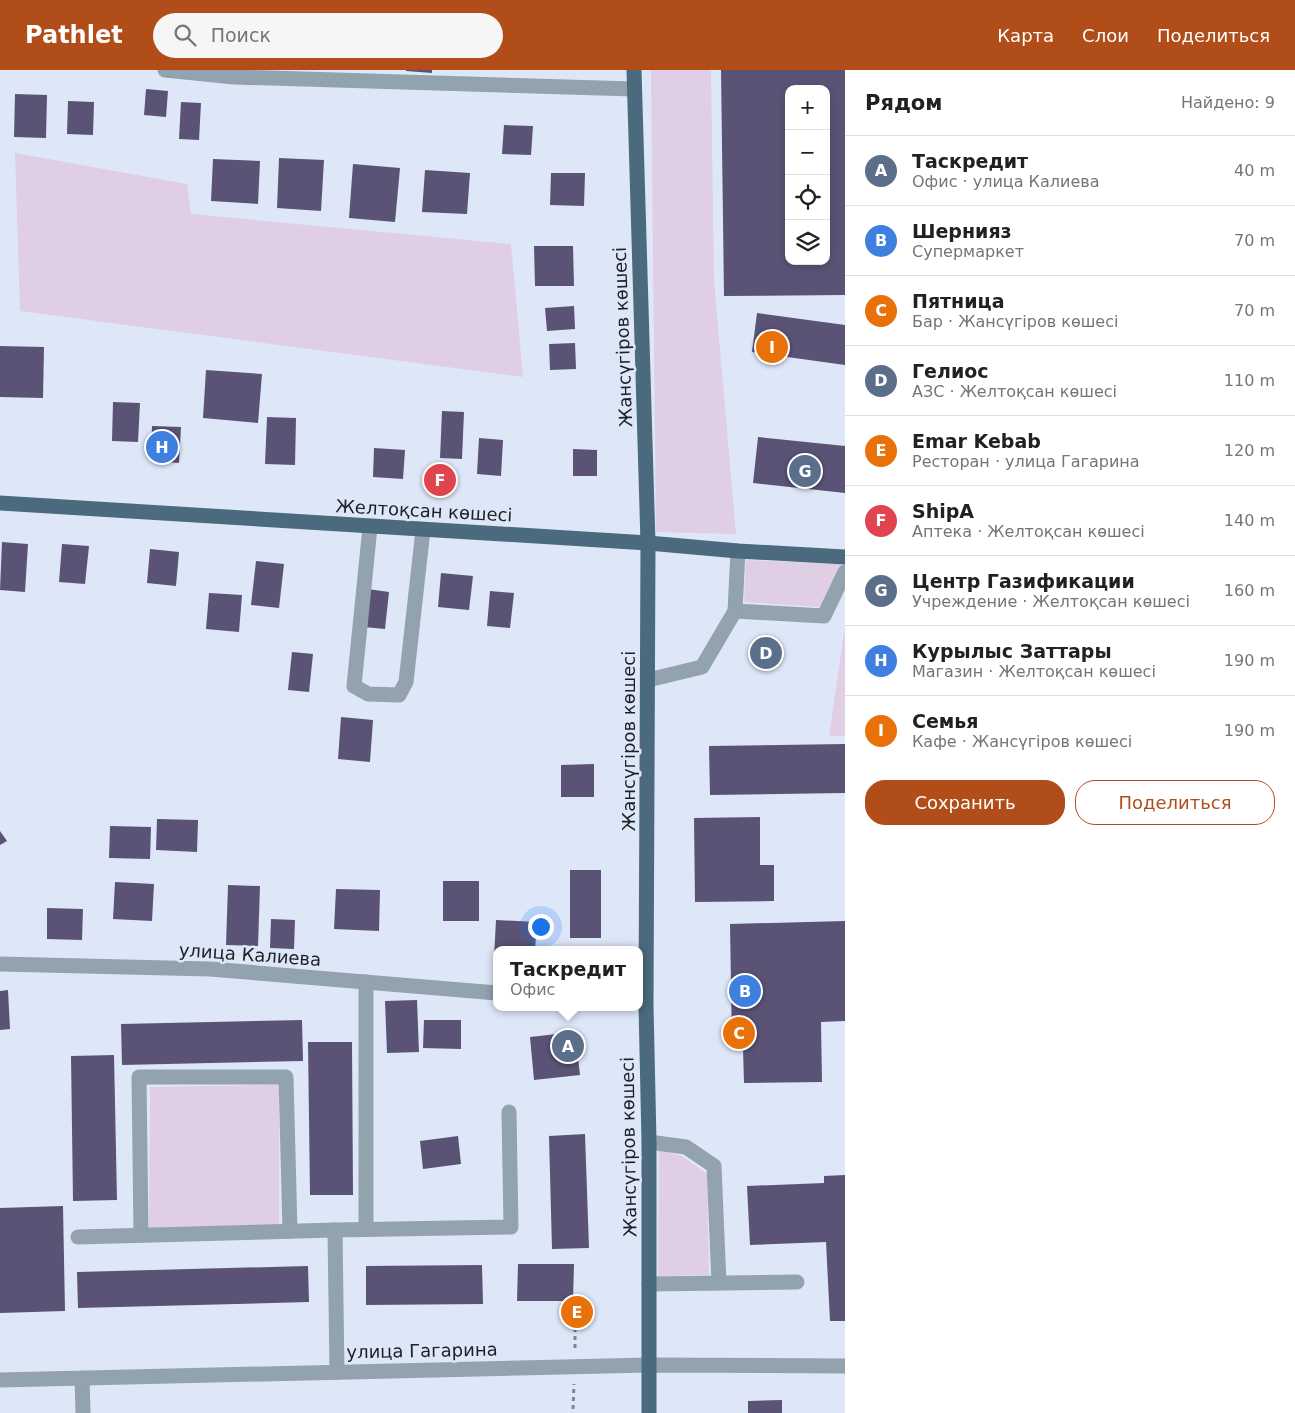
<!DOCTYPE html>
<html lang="ru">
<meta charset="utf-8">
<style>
:root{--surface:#fff;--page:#f6f6f6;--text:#202124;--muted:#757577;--line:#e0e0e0;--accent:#b14d18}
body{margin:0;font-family:"DejaVu Sans",sans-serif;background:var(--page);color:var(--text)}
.controls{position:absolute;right:15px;top:15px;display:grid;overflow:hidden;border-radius:10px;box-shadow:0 2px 8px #0003}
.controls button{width:45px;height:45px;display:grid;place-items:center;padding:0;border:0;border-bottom:1px solid var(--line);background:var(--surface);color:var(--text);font:25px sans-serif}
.you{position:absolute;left:540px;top:856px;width:18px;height:18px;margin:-12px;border:4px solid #fff;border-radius:50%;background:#1a73e8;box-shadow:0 0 0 8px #1a73e833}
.badge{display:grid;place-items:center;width:32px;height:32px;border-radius:50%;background:var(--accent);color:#fff;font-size:16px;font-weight:700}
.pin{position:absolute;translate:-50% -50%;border:2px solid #fff;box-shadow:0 1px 5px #0006}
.popup{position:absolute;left:493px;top:876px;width:150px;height:65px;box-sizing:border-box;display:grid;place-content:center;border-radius:10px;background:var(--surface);filter:drop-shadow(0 1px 4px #0005);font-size:16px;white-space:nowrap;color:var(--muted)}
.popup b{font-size:19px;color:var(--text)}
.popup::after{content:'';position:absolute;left:50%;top:100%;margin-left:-10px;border:10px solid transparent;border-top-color:var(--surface)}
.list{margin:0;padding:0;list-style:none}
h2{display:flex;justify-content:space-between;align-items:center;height:65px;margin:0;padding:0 20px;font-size:21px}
h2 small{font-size:16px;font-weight:400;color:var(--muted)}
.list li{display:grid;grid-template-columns:32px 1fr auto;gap:15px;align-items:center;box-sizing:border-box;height:70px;padding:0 20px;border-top:1px solid var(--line)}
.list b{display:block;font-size:19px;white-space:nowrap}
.list p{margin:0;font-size:16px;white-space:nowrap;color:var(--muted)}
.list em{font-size:16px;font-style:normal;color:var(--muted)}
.actions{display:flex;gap:10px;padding:15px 20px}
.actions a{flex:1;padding:11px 0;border:1px solid var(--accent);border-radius:20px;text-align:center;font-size:18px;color:var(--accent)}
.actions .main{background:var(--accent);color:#fff}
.icon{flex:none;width:28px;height:28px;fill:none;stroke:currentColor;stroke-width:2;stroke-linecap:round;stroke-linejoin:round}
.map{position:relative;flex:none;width:845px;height:1343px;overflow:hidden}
header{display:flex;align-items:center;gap:30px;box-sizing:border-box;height:70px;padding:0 25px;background:var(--accent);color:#fff}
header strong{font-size:24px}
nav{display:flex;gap:28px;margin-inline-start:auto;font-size:18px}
.search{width:350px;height:45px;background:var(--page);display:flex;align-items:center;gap:12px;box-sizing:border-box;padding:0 18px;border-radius:28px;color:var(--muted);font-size:19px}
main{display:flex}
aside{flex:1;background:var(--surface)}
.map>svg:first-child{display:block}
.green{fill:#e0cee4}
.building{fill:#5a5376;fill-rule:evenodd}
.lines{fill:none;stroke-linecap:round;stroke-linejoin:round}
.path{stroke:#7f8591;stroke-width:3;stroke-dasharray:4 4;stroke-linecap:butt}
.minor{stroke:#92a3ae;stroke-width:15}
.major{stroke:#4b6a7d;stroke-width:15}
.labels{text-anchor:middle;stroke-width:5;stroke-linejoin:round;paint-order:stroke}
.street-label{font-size:18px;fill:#1d2026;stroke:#dee7f8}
</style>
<header>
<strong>Pathlet</strong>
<div class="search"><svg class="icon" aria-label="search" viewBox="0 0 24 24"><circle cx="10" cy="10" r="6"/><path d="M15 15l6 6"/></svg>Поиск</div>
<nav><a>Карта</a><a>Слои</a><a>Поделиться</a></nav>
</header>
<main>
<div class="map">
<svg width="845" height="1343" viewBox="0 0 845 1343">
<rect width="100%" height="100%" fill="#dee7f8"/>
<g class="green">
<path d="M651,0h60l3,210 22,254 -80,-2z"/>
<path d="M15,83l172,31 4,30 320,30 12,133 -503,-66z"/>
<path d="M746,490l96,4 -22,43 -76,-5z"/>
<path d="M845,556v110h-16z"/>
<path d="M279,1015v146l-130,-3 1,-141z"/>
<path d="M659,1080l23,6 25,18 2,101 -51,1z"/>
</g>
<g class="building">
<path d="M406,0h26v3l-26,-2z"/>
<path d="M721,0h124v225l-121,1zM789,19h37v172h-37z"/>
<path d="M146,19l22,2 -2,26 -22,-2z"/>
<path d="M15,24l32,1 -1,43 -32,-1z"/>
<path d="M68,31l26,1 -1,33 -26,-1z"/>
<path d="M181,32l20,1 -2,37 -20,-1z"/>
<path d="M504,55l29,1 -2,29 -29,-1z"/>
<path d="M279,88l45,2 -3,51 -44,-3z"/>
<path d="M213,89l47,2 -2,43 -47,-3z"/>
<path d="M353,94l47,4 -5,54 -46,-4z"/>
<path d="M425,100l45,3 -3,41 -45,-2z"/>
<path d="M551,103h34l-1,33 -34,-1z"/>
<path d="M534,176h39l1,40h-39z"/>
<path d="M574,236l1,23 -28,2 -2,-23z"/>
<path d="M757,243l88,12v40l-93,-13z"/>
<path d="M575,273l1,26 -26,1 -1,-26z"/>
<path d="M0,276l44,1 -1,51 -43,-1z"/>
<path d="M206,300l56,4 -4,49 -55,-5z"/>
<path d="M113,332l27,1 -2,39 -26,-1z"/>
<path d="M442,341l22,1 -2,47 -22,-1z"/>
<path d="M267,347l29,1 -1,47 -30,-1z"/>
<path d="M152,356l29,1 -2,36 -28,-2z"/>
<path d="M758,367l87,9v47l-92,-10z"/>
<path d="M479,368l24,2 -2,36 -24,-2z"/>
<path d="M374,378l31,2 -2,29 -30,-2z"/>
<path d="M573,379l24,1v26h-24z"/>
<path d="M2,472l26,2 -3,48 -25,-2z"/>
<path d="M62,474l27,2 -4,38 -26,-2z"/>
<path d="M150,479l29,3 -3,34 -29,-3z"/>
<path d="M256,491l28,3 -5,44 -28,-3z"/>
<path d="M441,503l32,3 -4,34 -31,-3z"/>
<path d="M368,519l21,3 -4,37 -21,-2z"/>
<path d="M490,521l24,2 -4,35 -23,-2z"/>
<path d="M209,523l33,2 -3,37 -33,-3z"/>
<path d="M292,582l21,2 -4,38 -21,-2z"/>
<path d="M341,647l32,3 -3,42 -32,-3z"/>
<path d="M845,674v49l-135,2 -1,-49z"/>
<path d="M594,694v33h-33v-32z"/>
<path d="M760,747v48h14v36l-79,1 -1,-84z"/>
<path d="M157,749l41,1 -1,32 -41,-2z"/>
<path d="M110,756l41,1 -1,32 -41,-1z"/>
<path d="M0,761l7,10 -7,4z"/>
<rect x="570" y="800" width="31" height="68"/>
<rect x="443" y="811" width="36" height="40"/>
<path d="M115,812l39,2 -2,37 -39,-2z"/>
<path d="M228,815l32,1 -2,60 -32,-1z"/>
<path d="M336,819l44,1 -1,41 -45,-2z"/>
<path d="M47,838l36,1 -1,31 -35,-1z"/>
<path d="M271,849l24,1 -1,29 -24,-1z"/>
<path d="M496,850l41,2 -2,28h-38v8h-3z"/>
<path d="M845,851v100l-24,1 1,60 -78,1 -1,-35h-11l-2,-124z"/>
<path d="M8,920l2,39 -10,1v-39z"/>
<path d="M417,930l2,52 -32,1 -2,-52z"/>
<path d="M302,950l1,41 -181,4 -1,-41z"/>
<path d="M424,950h37v29l-38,-1z"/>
<path d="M575,962l5,43 -46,5 -4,-43z"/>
<path d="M308,972h44l1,153h-43z"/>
<path d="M114,985l3,145 -44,1 -2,-145z"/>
<path d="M585,1064l4,114 -37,1 -3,-113z"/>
<path d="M458,1066l3,28 -38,5 -3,-28z"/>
<path d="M845,1105v146h-15l-4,-79 -76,3 -3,-59 77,-3v-7z"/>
<path d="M63,1136l2,105 -65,2v-105z"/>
<path d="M518,1194h56l-1,37h-56z"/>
<path d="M482,1195l1,39 -117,1v-39z"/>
<path d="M308,1196l1,36 -231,6 -1,-36z"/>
<path d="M782,1330v13h-34v-12z"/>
</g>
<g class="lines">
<g class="path">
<path d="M575,1278v-20"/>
<path d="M573,1339l1,-25"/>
</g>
<g class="minor">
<path d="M165,0l69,7 400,12"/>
<path d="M370,457l-16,159 14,8 31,1 7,-13 17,-152"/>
<path d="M738,481l-3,60 89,5 21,-44"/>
<path d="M648,610l54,-13 33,-56"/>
<path d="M0,894l210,5 287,24"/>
<path d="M649,1072l37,5 28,19 5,117"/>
<path d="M366,1159v-247"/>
<path d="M141,1165l-2,-158h147l4,154"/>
<path d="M78,1167l257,-7"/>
<path d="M649,1214l148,-2"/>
<path d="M337,1302l-2,-142 176,-3 -2,-115"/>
<path d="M82,1308l1,35"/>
<path d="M0,1310l649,-15 196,1"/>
</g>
<g class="major">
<path d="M634,0l14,473 -2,462 3,137v271"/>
<path d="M0,433l648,40 90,8 107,6"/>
</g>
</g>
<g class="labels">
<g class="street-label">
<text transform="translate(623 267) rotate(-92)" y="6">Жансүгіров көшесі</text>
<text transform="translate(424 441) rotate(3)" y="6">Желтоқсан көшесі</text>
<text transform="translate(629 671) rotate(-90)" y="6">Жансүгіров көшесі</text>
<text transform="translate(250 885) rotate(4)" y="6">улица Калиева</text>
<text transform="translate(629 1077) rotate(-91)" y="6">Жансүгіров көшесі</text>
<text transform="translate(422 1281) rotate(-1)" y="6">улица Гагарина</text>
</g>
</g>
</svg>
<div class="controls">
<button>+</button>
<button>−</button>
<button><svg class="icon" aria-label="locate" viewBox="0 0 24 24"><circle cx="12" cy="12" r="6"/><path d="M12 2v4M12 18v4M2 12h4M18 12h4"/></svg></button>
<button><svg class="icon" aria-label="layers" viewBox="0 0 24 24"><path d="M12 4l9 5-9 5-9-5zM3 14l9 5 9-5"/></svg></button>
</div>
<div class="you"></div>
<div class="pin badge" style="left:568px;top:976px;background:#5c6f8a">A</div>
<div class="popup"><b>Таскредит</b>Офис</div>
<div class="pin badge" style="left:745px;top:921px;background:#3f7fe0">B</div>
<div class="pin badge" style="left:739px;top:963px;background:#e8710a">C</div>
<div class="pin badge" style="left:766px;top:583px;background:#5c6f8a">D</div>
<div class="pin badge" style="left:577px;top:1242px;background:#e8710a">E</div>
<div class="pin badge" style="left:440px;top:410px;background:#e0444e">F</div>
<div class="pin badge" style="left:805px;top:401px;background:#5c6f8a">G</div>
<div class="pin badge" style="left:162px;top:377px;background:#3f7fe0">H</div>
<div class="pin badge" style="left:772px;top:277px;background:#e8710a">I</div>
</div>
<aside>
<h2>Рядом<small>Найдено: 9</small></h2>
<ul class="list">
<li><span class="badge" style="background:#5c6f8a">A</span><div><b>Таскредит</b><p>Офис · улица Калиева</p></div><em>40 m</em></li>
<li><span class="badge" style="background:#3f7fe0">B</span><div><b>Шернияз</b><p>Супермаркет</p></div><em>70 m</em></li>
<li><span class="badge" style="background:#e8710a">C</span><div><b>Пятница</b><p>Бар · Жансүгіров көшесі</p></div><em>70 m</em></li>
<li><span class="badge" style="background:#5c6f8a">D</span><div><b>Гелиос</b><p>АЗС · Желтоқсан көшесі</p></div><em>110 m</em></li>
<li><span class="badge" style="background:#e8710a">E</span><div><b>Emar Kebab</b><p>Ресторан · улица Гагарина</p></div><em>120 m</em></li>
<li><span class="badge" style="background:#e0444e">F</span><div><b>ShipA</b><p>Аптека · Желтоқсан көшесі</p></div><em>140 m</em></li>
<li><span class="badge" style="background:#5c6f8a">G</span><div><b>Центр Газификации</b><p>Учреждение · Желтоқсан көшесі</p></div><em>160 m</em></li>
<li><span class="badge" style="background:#3f7fe0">H</span><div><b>Курылыс Заттары</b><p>Магазин · Желтоқсан көшесі</p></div><em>190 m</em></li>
<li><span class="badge" style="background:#e8710a">I</span><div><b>Семья</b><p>Кафе · Жансүгіров көшесі</p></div><em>190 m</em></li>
</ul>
<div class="actions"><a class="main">Сохранить</a><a>Поделиться</a></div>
</aside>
</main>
